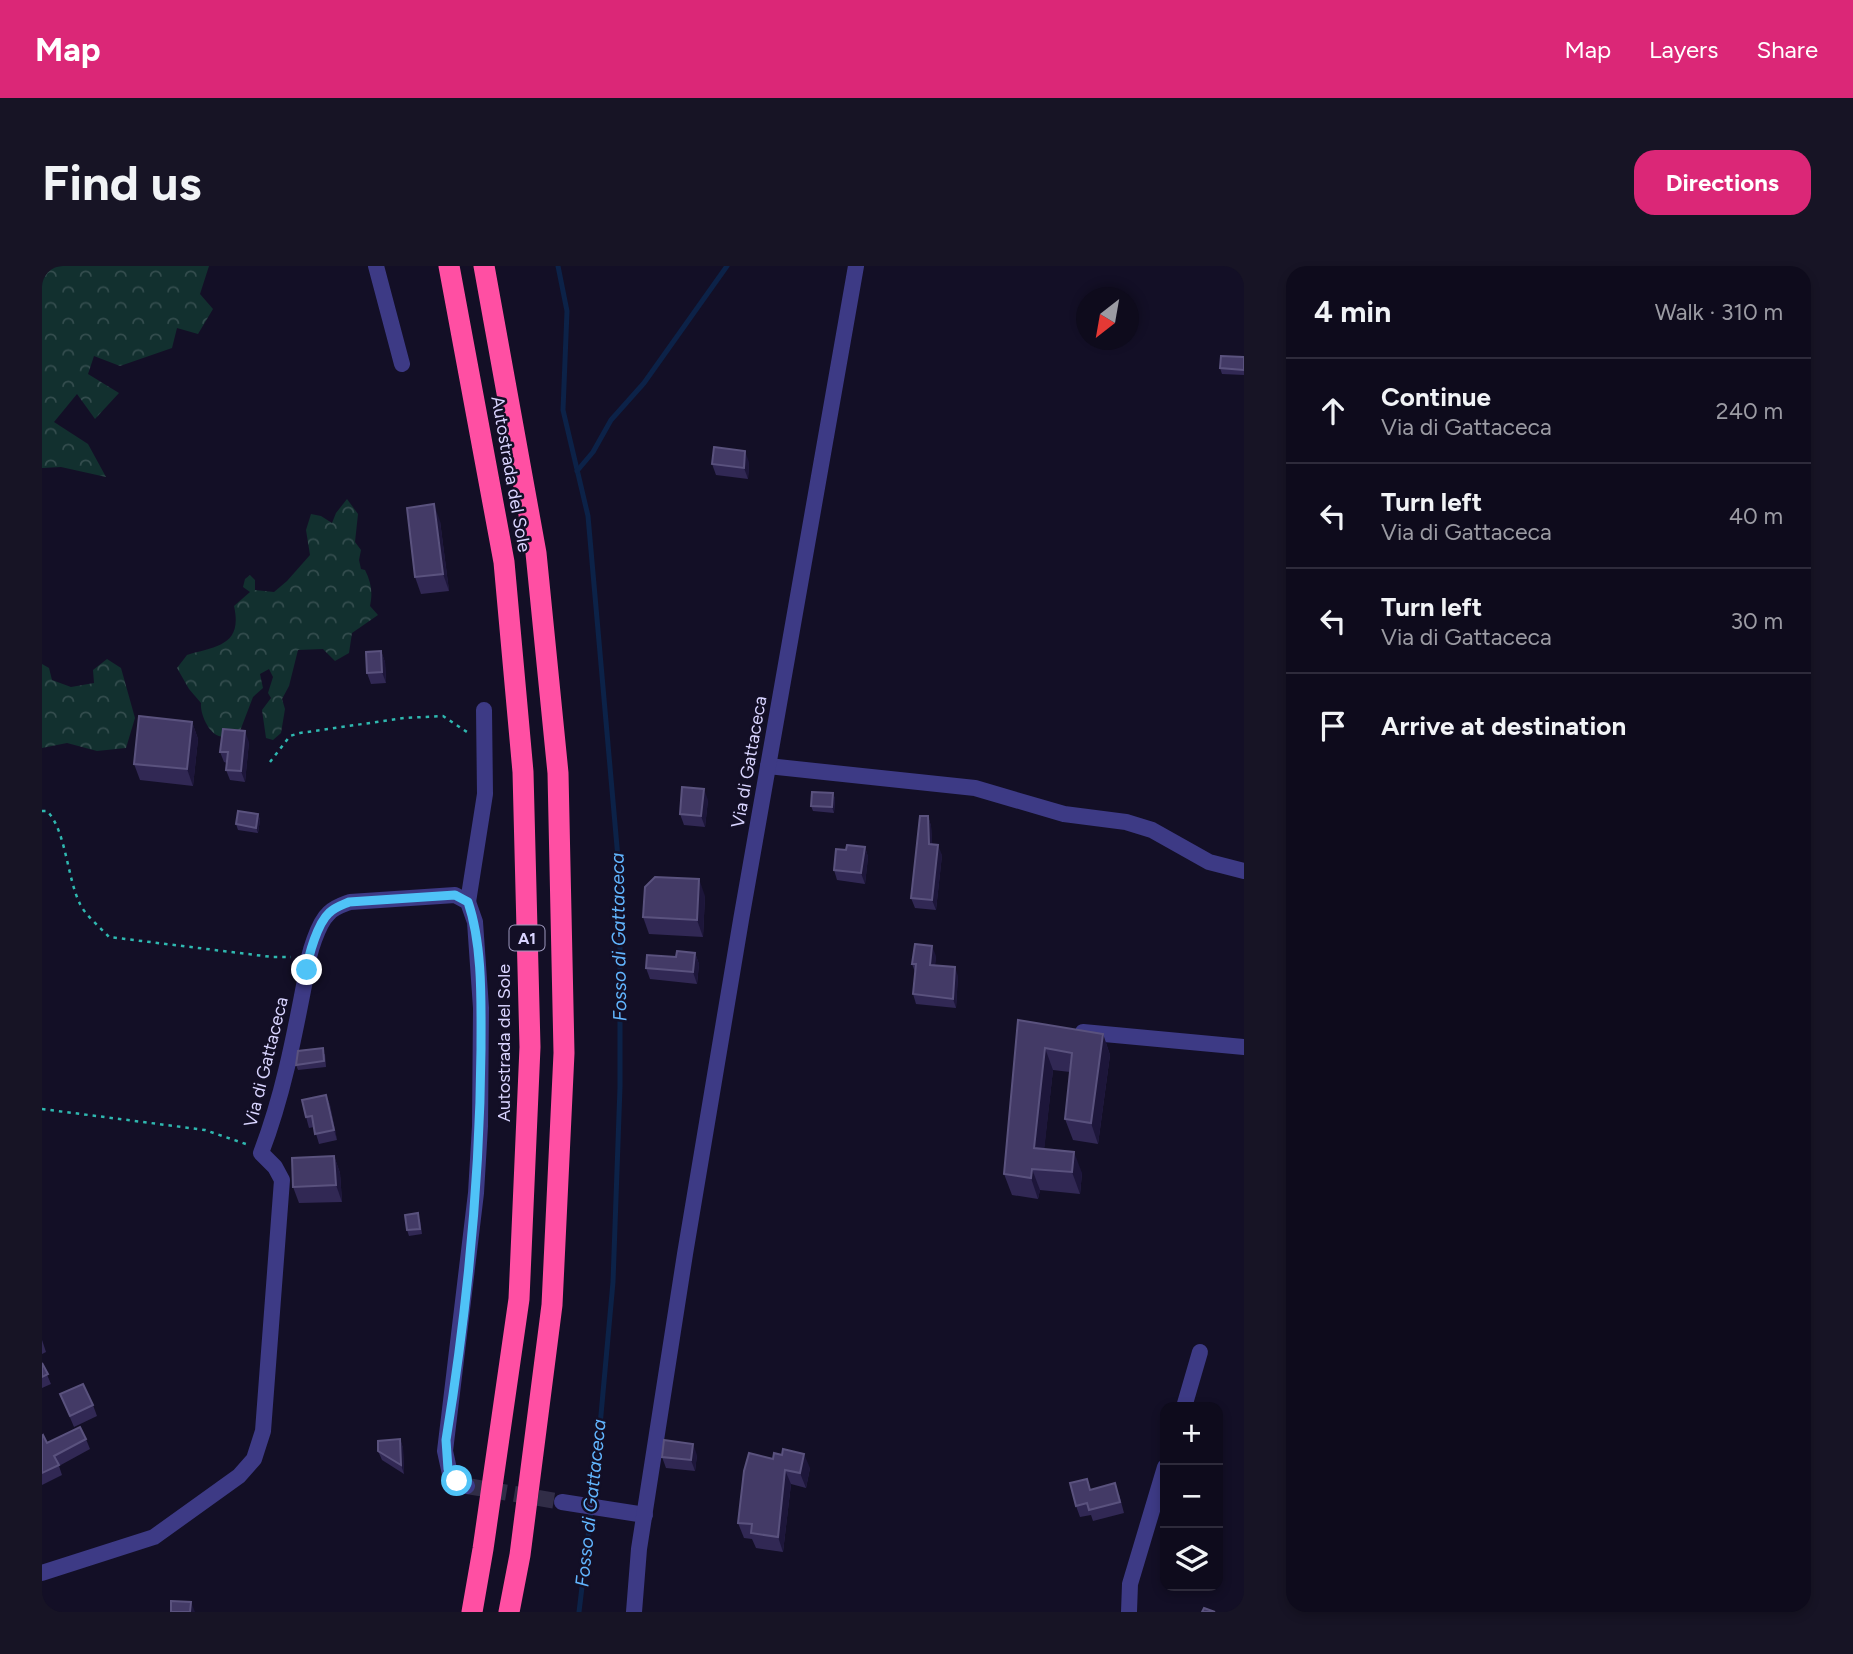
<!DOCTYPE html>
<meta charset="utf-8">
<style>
:root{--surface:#0e0b1c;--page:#171425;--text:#f1f3f6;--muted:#9b9ba3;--line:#2e2b3b;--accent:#db2777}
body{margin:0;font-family:Figtree,sans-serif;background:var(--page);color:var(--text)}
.controls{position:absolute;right:21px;bottom:21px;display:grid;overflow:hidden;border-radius:14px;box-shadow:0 4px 10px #0003}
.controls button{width:63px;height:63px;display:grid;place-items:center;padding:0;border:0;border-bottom:2px solid var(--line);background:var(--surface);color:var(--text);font:35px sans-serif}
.compass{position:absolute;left:1034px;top:21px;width:63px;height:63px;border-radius:50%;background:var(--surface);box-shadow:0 4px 10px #0003;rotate:211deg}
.stop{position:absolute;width:21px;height:21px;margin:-16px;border:5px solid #4fc3f7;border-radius:50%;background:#fff}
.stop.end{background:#4fc3f7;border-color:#fff;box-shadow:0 2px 7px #0008}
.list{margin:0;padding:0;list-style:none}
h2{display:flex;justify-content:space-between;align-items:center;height:91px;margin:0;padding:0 28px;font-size:30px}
h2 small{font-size:23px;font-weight:400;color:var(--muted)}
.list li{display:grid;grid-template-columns:46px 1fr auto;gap:21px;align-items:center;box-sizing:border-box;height:105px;padding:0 28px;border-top:2px solid var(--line)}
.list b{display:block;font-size:26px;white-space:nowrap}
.list p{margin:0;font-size:23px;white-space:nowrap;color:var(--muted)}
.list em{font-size:23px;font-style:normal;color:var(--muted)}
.icon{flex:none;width:38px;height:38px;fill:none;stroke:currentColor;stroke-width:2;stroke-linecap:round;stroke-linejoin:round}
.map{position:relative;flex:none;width:1202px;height:1346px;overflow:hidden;border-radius:21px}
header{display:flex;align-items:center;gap:42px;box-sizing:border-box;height:98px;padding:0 35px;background:var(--accent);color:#fff}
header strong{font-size:33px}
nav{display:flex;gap:38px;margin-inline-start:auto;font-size:24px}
.intro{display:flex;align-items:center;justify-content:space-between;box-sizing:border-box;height:168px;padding:0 42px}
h1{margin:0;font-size:49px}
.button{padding:18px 32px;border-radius:21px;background:var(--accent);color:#fff;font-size:24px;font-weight:700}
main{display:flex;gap:42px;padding:0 42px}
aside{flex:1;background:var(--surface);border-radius:21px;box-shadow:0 4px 10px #0003}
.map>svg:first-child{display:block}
.forest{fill:url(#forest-crowns)}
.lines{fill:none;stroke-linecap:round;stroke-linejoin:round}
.stream{stroke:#0c2248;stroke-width:5}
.minor-tunnel{stroke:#312d47;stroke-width:16;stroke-dasharray:16 8;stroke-linecap:butt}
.path{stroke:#2fb8b0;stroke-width:2.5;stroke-dasharray:3.5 5;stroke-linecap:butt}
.minor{stroke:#3d3a85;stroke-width:16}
.highway{stroke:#ff4fa3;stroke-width:21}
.wall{fill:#312854}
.shaded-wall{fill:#1d163a}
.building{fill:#433a66;stroke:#5a527e;stroke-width:2}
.route{stroke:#4fc3f7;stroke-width:9}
.labels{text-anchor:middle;stroke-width:5;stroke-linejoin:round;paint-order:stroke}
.shield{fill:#130f26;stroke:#9e99be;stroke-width:2}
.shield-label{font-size:16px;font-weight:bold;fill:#d9d4ff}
.street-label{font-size:18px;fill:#d9d4ff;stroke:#130f26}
.water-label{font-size:19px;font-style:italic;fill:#62b6ff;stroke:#130f26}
</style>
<header>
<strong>Map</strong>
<nav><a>Map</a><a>Layers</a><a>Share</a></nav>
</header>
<div class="intro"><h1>Find us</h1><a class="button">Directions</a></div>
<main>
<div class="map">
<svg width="1202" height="1346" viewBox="0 0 1202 1346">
<defs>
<pattern id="forest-crowns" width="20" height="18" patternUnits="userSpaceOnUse" patternTransform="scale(1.75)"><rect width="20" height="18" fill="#12302f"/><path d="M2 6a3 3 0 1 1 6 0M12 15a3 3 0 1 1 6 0" fill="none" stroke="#344d4e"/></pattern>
</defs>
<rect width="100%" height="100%" fill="#130f26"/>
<g class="forest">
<path d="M0,0h167l-9,28 13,15 -15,25 -21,-6 -5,20 -52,18 -26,-10 -6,18 31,19 -24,26 -18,-25 -23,28 34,22 18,33 -45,-10 -19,1z"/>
<path d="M305,233l11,15 -3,28 6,8 -2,10 2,9 4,1c6,12 8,22 5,36l8,9 -26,18 -3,20 -14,8 -12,-12 -25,1 -9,36 -7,13 3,10 -4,24 -8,7 -7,-2 -4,-28 9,-12 -3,-5 5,-16 -4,-8 -9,5 3,14 -10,9 -13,34c-5,1 -12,6 -17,6 -14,-1 -23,-23 -22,-34l-12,-14 -12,-21 10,-13c29,-9 56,-9 47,-49l16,-14 -7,-5 2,-8 5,-4 5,5v10l19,2 13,-11 23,-26 -4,-25 5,-16 10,2 11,7 4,-10z"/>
<path d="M65,393l14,9 14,50 -9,30 -29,3 -30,-8 -25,5v-84l7,4 3,12 19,7 23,-4 -1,-13z"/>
</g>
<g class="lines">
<g class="stream">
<path d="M516,0l9,45 -4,99 25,106 32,365v206l-7,195 -17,188 -17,142"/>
<path d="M535,205l16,-19 18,-32 33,-37 83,-117"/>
</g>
<path class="minor-tunnel" d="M425,1220l95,16"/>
<g class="path">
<path d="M228,496l20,-26 10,-3 104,-15 39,-2 24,16"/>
<path d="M0,545h5c19,19 20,67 33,93 6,12 20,23 29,33l163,20h19"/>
<path d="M0,843l163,21 41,14"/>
</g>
<g class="minor">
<path d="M334,0l26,98"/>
<path d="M726,500l207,22 89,26 62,8 26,8 57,32 35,9"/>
<path d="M426,636l17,-108 -1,-84"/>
<path d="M1041,766l161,15"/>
<path d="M1142,1141l16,-55"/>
<path d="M520,1236l83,13"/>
<path d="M0,1307l112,-36 85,-61 15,-17 9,-28 19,-251 -7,-13 -14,-14c23,-60 34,-121 46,-183 1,-15 11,-47 22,-57 6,-6 13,-8 21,-11l105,-7 13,7 7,20 6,86 -1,118 -4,67 -31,258 5,23 17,12"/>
<path d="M592,1346l5,-63 46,-295 56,-334 115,-654"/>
<path d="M1087,1346l1,-28 35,-117"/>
</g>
<g class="highway">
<path d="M407,0l55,296 19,210 7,275 -11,252 -36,250 -11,63"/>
<path d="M442,0l52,287 22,220 6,280 -12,252 -32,250 -11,57"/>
</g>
</g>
<g class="wall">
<path d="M1202,91v18l-22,-1 -2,-6z"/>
<path d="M707,196l-1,17 -32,-4 -4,-11z"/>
<path d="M398,255l9,70 -28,3 -6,-17z"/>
<path d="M339,385l4,11 1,21 -15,1 -4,-11z"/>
<path d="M150,456l6,17 -5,47 -53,-6 -6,-16z"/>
<path d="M207,476l-4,40 -15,-2 -4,-10 1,-7 -3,-1 -4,-10z"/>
<path d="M791,527l2,6 -1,14 -21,-2 -2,-5z"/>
<path d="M666,534l-3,27 -21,-2 -4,-11z"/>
<path d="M216,548l2,6 -2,13 -20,-3 -2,-6z"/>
<path d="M886,550l3,10 1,19 10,10 -6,55 -21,-2 -4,-10z"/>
<path d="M823,581l3,10 -3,27 -28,-4 -3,-10 12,-20z"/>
<path d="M663,630l-2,41 -54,-3 -6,-17z"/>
<path d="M653,687l4,11 -2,20 -47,-5 -4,-11 30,-11z"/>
<path d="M894,690l-1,9 23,11 -2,32 -40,-4 -3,-10 2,-22 -3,-8z"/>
<path d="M976,754l85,14 7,21 -12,89 -25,-4 -8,-21 5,-47 -17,-2 -9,79 38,24 -2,21 -40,-4 -2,9 -26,-4 -8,-21z"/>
<path d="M283,788l1,13 -28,3 -2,-5z"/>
<path d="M284,829l4,10 7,35 -18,4 -5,-17 -5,1 -3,-11z"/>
<path d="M292,890l6,17 2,29 -43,1 -6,-16z"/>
<path d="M378,953l2,15 -13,2 -2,-6z"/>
<path d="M0,1074l4,12 -4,2z"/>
<path d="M0,1097l9,21 -9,4z"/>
<path d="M18,1128l33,11 4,11 -23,11z"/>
<path d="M0,1170l5,7 39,-4 4,10 -31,17 3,9 -20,10z"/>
<path d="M358,1173l3,9 1,26 -22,-14 -4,-9z"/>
<path d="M655,1189l-2,16 -29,-3 -4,-11z"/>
<path d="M731,1193l37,9 -4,20 -15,-4 -8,68 -27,-4 -4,-9 -8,-1 -6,-15z"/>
<path d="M1049,1223l28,5 5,19 -31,8 -2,-6 -11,2 -4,-11z"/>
</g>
<g class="shaded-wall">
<path d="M703,185l4,11 -1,17 -4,-11z"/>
<path d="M392,238l6,17 9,70 -6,-17z"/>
<path d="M339,385l4,11 1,21 -4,-11z"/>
<path d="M150,456l6,17 -5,47 -6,-17z"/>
<path d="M203,465l4,11 -4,40 -4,-11z"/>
<path d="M662,523l4,11 -3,27 -4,-11z"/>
<path d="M791,527l2,6 -1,14 -2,-6z"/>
<path d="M216,548l2,6 -2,13 -2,-5z"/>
<path d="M886,550l3,10 2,28 -4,-10z"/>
<path d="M896,579l4,10 -6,55 -4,-10z"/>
<path d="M823,581l3,10 -3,27 -4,-11z"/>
<path d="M657,613l6,17 -2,41 -6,-17z"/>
<path d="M890,680l4,10 -2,19 -4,-10z"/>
<path d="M653,687l4,11 -2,20 -4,-12z"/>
<path d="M913,701l3,9 -2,32 -3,-9z"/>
<path d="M1061,768l7,21 -12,89 -7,-21z"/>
<path d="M1003,782l8,22 -11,100 -8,-22z"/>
<path d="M284,829l4,10 7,35 -3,-10z"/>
<path d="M1032,886l8,21 -2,21 -8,-22z"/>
<path d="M292,890l6,17 2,29 -6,-17z"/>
<path d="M990,903l8,21 -2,9 -7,-21z"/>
<path d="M358,1173l3,9 1,26 -3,-9z"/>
<path d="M651,1178l4,11 -2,16 -4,-11z"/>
<path d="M762,1188l6,14 -4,20 -6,-15z"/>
<path d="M743,1204l6,14 -8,68 -5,-15z"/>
<path d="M149,1336l4,10h-5z"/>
</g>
<g class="building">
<path d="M1179,90l23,1v13l-24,-2z"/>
<path d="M672,181l31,4 -1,17 -32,-4z"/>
<path d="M392,238l9,70 -28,3 -8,-69z"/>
<path d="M339,385l1,21 -15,1 -1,-21z"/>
<path d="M97,450l53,6 -5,47 -53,-5z"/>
<path d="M181,463l22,2 -4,40 -15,-1 2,-18h-8z"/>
<path d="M640,521l22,2 -3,27 -21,-2z"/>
<path d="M770,526l21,1 -1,14 -21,-1z"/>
<path d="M196,545l20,3 -2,14 -20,-4z"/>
<path d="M878,550h8l1,28 9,1 -6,55 -21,-2z"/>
<path d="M805,579l18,2 -4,26 -27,-3 2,-21 10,1z"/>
<path d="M613,611l44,2 -2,41 -54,-3 2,-30z"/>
<path d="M873,678l17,2 -2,19 25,2 -2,32 -40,-5 3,-30h-4z"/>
<path d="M635,685l18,2 -2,19 -47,-4 1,-13 29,2z"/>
<path d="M976,754l85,14 -12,89 -26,-4 7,-66 -27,-5 -11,100 40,4 -2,20 -40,-3 -1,9 -27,-4z"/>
<path d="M281,782l1,13 -28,4 2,-14z"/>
<path d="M284,829l8,35 -19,4 -3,-18 -6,1 -4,-17z"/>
<path d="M292,890l2,29 -43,2 -1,-29z"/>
<path d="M376,947l2,16 -13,1 -2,-15z"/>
<path d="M0,1097l6,11 -6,3z"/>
<path d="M41,1118l10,21 -23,11 -10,-22z"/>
<path d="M38,1161l6,12 -32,17 5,9 -17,8v-37l1,-1 4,8z"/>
<path d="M358,1173l1,26 -23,-14v-10z"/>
<path d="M622,1174l29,4 -2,16 -29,-3z"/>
<path d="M741,1183l21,5 -4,19 -15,-3 -7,67 -27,-4 1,-9 -14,-1 6,-52 5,-18 24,6 1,-6 8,2z"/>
<path d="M1045,1213l3,11 25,-7 5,19 -31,8 -2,-7 -11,3 -6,-23z"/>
<path d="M129,1335l20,1 -1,10h-19z"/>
<path d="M1162,1342l11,4h-13z"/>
</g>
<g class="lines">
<path class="route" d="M265,704c1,-15 11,-47 22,-57 6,-6 13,-8 20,-11l106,-7 13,7c15,44 13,101 13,147 -1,131 -14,262 -35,391l2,29 9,12"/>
</g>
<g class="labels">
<rect class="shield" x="467.5" y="659.5" width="35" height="25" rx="5"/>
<g class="shield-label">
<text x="485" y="678">A1</text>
</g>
<g class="street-label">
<text transform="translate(469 208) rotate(80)" y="6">Autostrada del Sole</text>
<text transform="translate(707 496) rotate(-80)" y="6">Via di Gattaceca</text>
<text transform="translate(462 777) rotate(-90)" y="6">Autostrada del Sole</text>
<text transform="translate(224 796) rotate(-76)" y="6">Via di Gattaceca</text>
</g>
<g class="water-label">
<text transform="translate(576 671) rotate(-91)" y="7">Fosso di Gattaceca</text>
<text transform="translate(548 1237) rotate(-84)" y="7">Fosso di Gattaceca</text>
</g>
</g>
</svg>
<div class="controls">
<button>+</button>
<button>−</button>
<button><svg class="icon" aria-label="layers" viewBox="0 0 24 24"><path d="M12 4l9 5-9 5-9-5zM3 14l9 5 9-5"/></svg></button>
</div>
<svg class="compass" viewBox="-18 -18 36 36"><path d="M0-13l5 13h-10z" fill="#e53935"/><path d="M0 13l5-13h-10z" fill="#9b9ba3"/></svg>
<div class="stop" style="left:415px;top:1215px"></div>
<div class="stop end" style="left:265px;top:704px"></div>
</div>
<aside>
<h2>4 min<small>Walk · 310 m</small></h2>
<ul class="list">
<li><svg class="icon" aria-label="ahead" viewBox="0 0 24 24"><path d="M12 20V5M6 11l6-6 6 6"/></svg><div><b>Continue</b><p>Via di Gattaceca</p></div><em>240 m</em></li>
<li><svg class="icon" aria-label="left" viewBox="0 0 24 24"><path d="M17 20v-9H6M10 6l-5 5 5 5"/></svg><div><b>Turn left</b><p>Via di Gattaceca</p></div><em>40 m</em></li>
<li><svg class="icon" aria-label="left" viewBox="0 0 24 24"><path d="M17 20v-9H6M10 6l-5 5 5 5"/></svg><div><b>Turn left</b><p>Via di Gattaceca</p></div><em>30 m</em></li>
<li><svg class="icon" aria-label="arrive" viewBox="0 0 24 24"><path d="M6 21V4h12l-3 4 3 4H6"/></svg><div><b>Arrive at destination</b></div></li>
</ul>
</aside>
</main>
